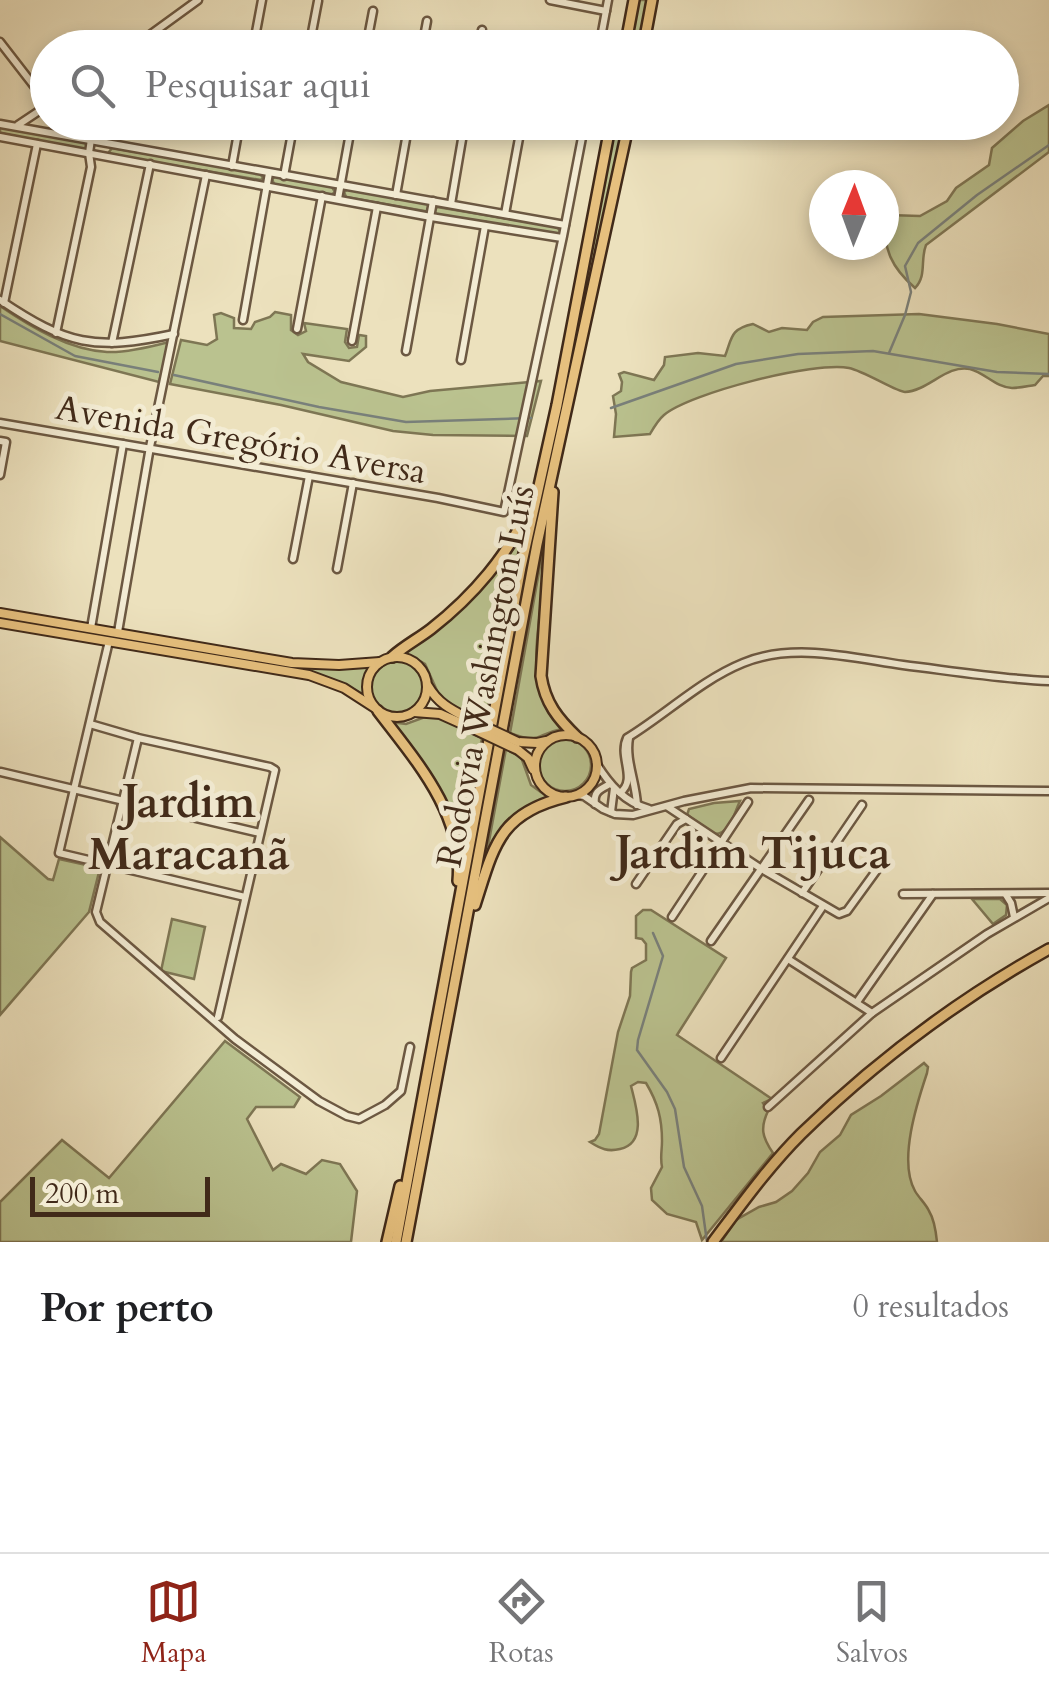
<!DOCTYPE html>
<html lang="pt">
<meta charset="utf-8">
<style>
:root{--surface:#fff;--page:#f6f6f6;--text:#202124;--muted:#757577;--line:#e0e0e0;--accent:#8f2418}
body{margin:0;font-family:Cardo,serif;background:var(--page);color:var(--text)}
.compass{position:absolute;left:809px;top:170px;width:90px;height:90px;border-radius:50%;background:var(--surface);box-shadow:0 5px 15px #0003;rotate:1deg}
.scale{position:absolute;left:30px;bottom:25px;width:180px;box-sizing:border-box;padding-left:10px;border:5px solid #412a19;border-top:0;font-size:28px;line-height:35px;white-space:nowrap;color:#412a19;-webkit-text-stroke:8px #f3ecd4;paint-order:stroke}
.list{margin:0;padding:0;list-style:none}
h2{display:flex;justify-content:space-between;align-items:center;height:130px;margin:0;padding:0 40px;font-size:42px}
h2 small{font-size:32px;font-weight:400;color:var(--muted)}
.icon{flex:none;width:55px;height:55px;fill:none;stroke:currentColor;stroke-width:2;stroke-linecap:round;stroke-linejoin:round}
.map{position:relative;flex:none;width:1049px;height:1242px;overflow:hidden}
.search{position:absolute;background:var(--surface);box-shadow:0 5px 15px #0003;left:30px;right:30px;top:30px;height:110px;display:flex;align-items:center;gap:25px;box-sizing:border-box;padding:0 35px;border-radius:55px;color:var(--muted);font-size:38px}
.sheet{height:310px;background:var(--surface)}
nav{display:flex;justify-content:space-around;align-items:center;box-sizing:border-box;height:140px;border-top:2px solid var(--line);background:var(--surface);font-size:28px;color:var(--muted)}
nav a{display:grid;justify-items:center;gap:5px}
nav .on{color:var(--accent)}
.map>svg:first-child{display:block}
.green{fill:#bac28f;stroke:#7e7654;stroke-width:2.5}
.lines{fill:none;stroke-linecap:round;stroke-linejoin:round}
.stream{stroke:#79807b;stroke-width:2.5}
.minor-casing{stroke:#6c5842;stroke-width:11}
.major-casing{stroke:#412a19;stroke-width:12}
.highway-casing{stroke:#412a19;stroke-width:14}
.minor{stroke:#f3ecd4;stroke-width:6}
.major{stroke:#e6c07e;stroke-width:8}
.highway{stroke:#e6c07e;stroke-width:9}
.major-bridge-casing{stroke:#412a19;stroke-width:12;stroke-linecap:butt}
.major-bridge{stroke:#e6c07e;stroke-width:8}
.labels{text-anchor:middle;stroke-width:10;stroke-linejoin:round;paint-order:stroke}
.street-label{font-size:35px;fill:#412a19;stroke:#f3ecd4}
.district-label{font-size:45px;font-weight:bold;fill:#412a19;stroke:#f3ecd4}
</style>
<div class="map">
<svg width="1049" height="1242" viewBox="0 0 1049 1242">
<rect width="100%" height="100%" fill="#ece1bd"/>
<filter id="stains"><feTurbulence type="fractalNoise" baseFrequency=".002" numOctaves="4"/><feColorMatrix values="0 0 0 0 .2 0 0 0 0 .09 0 0 0 0 .02 0 0 0 .5 -.17"/></filter>
<radialGradient id="worn" r=".72"><stop offset=".6" stop-color="#630" stop-opacity="0"/><stop offset="1" stop-color="#630" stop-opacity=".3"/></radialGradient>
<g class="green">
<path d="M637,0h11l-9,47 -11,1z"/>
<path d="M1049,105v47l-123,93c-6,15 1,31 -11,43 -24,-21 -31,-38 -31,-70l4,-3 32,1 27,-15 9,-13 33,-23 3,-17 31,-27z"/>
<path d="M164,123v-1l41,1 -2,14 -41,-8z"/>
<path d="M614,123h11l-35,162 -6,-1z"/>
<path d="M0,127l86,16 2,4 -5,3 -83,-17z"/>
<path d="M112,148l148,25 3,5 -2,2 -150,-25 -2,-3z"/>
<path d="M276,176l56,11 3,5 -4,3 -57,-11 -2,-5z"/>
<path d="M348,189l80,14 2,9 -84,-15 -2,-5z"/>
<path d="M437,207l120,20 4,5 -3,3 -122,-20 -2,-5z"/>
<path d="M0,306c31,21 69,44 107,46 19,1 43,-5 62,-10l-10,40 -159,-41z"/>
<path d="M275,312l16,3v15l7,5 8,-4 -2,-8 43,6 -2,13 4,6 8,-1 2,-12 7,1v11l-17,14 -46,-7 5,8 33,20 62,15 27,-6 111,-10 -14,55 -94,-1 -40,-4 -112,-26 -111,-21 11,-44 26,5 10,-6 -3,-24 7,-2 13,5v10l17,1 4,-7 15,-5z"/>
<path d="M919,314l78,10 52,10v42h-6l-8,9c-7,1 -15,3 -23,3 -15,0 -27,-15 -42,-19 -23,-5 -42,22 -65,23 -8,0 -41,-21 -56,-24 -34,-7 -159,25 -185,47 -6,5 -10,12 -14,19l-36,3 2,-23 -3,-18 8,-5 1,-9 -3,-8 5,-2 30,8 10,-15 1,-8 33,-4 27,3c7,-18 5,-27 28,-32l16,8 13,-4 25,2 6,-8 10,-5z"/>
<path d="M522,529l1,2 -38,191 -35,-18 -11,-9 -14,-31 -22,-12 30,-20z"/>
<path d="M542,555c7,57 -28,127 20,174 -27,5 -21,16 -52,4z"/>
<path d="M0,616l304,51 66,-2 -6,19 2,12 -24,-13 -31,-11 -311,-52z"/>
<circle cx="397" cy="687" r="27"/>
<path d="M425,717l15,1 42,20 -21,114 -7,-27 -64,-103 16,2z"/>
<circle cx="565" cy="765" r="26"/>
<path d="M506,749l15,8 10,28 18,13c-40,12 -39,26 -62,54z"/>
<path d="M740,801c-6,12 -9,32 -25,33l-28,-19 2,-6 25,-6z"/>
<path d="M0,837l48,42 5,1 6,-21 41,9 -11,44 -89,103z"/>
<path d="M972,899h28l7,6 -1,10 -13,9z"/>
<path d="M643,910h8l75,48 -49,77 95,64 -9,4 5,8c-8,17 -6,26 5,42l-71,87 -6,-18 -29,-8 -15,-14 -1,-12 11,-21c-2,-10 0,-16 0,-26 0,-22 -4,-38 -16,-58l-8,-1 -7,4c5,20 17,57 -11,63 -12,3 -19,0 -30,-7l5,-2 4,-6 19,-102 12,-36 1,-24 1,-4 14,-8v-16l-4,-5 -6,-1v-22z"/>
<path d="M172,919l33,8 -11,52 -33,-8z"/>
<path d="M225,1041l75,56 -6,10h-38l-9,12 26,51 8,-6 25,10 16,-14 18,4 17,27 -6,51h-351v-40l62,-62 47,38z"/>
<path d="M924,1063l4,4 -1,6c-10,30 -29,88 -12,118 4,7 11,13 14,20 5,8 7,21 8,31h-216l15,-22 23,-13 17,-5 16,-11 16,-18 12,-21 20,-17 11,-20 30,-19z"/>
</g>
<g class="lines">
<g class="stream">
<path d="M0,314l75,42 83,16"/>
<path d="M889,353l16,-38 6,-23 -6,-26 13,-23 59,-48 72,-50"/>
<path d="M174,375l145,32 87,15 125,-4"/>
<path d="M611,408l125,-44 62,-10 75,-3 124,21 52,2"/>
<path d="M653,933l10,23 -25,84 -1,10 30,42 8,17 9,58 18,39 5,36"/>
</g>
<g class="minor-casing">
<g id="minor">
<path d="M550,0l56,11"/>
<path d="M142,41l29,7"/>
<path d="M0,42l48,62"/>
<path d="M132,48l66,-48"/>
<path d="M253,48l9,-48"/>
<path d="M309,48l9,-47"/>
<path d="M366,48l7,-37"/>
<path d="M422,48l5,-27"/>
<path d="M479,48l3,-18"/>
<path d="M535,48l2,-7"/>
<path d="M599,48l9,-48"/>
<path d="M0,124l565,101"/>
<path d="M18,125l30,-20"/>
<path d="M0,137l431,80 131,21"/>
<path d="M232,166l8,-44"/>
<path d="M284,176l10,-54"/>
<path d="M396,195l13,-73"/>
<path d="M338,199l14,-77"/>
<path d="M451,204l14,-82"/>
<path d="M505,214l17,-92"/>
<path d="M0,300c67,45 94,51 174,34"/>
<path d="M4,303l33,-159"/>
<path d="M243,320l26,-147"/>
<path d="M297,329l25,-133"/>
<path d="M56,333l35,-166 -2,-14 2,-14"/>
<path d="M352,341l25,-134"/>
<path d="M112,343l38,-179"/>
<path d="M406,351l27,-150"/>
<path d="M461,360l24,-134"/>
<path d="M0,423l438,75 66,14 59,-276 22,-114"/>
<path d="M0,441l6,1 -6,33"/>
<path d="M293,559l16,-83"/>
<path d="M337,569l16,-86"/>
<path d="M91,628l32,-184"/>
<path d="M118,632l32,-185 56,-272"/>
<path d="M109,641l-50,212 186,44"/>
<path d="M90,724l48,14 132,29 5,3 -57,247"/>
<path d="M138,738l-42,174 4,10 135,117 84,62 28,15 12,3 26,-14 16,-14 9,-44"/>
<path d="M629,738c-4,22 7,44 8,67"/>
<path d="M596,763c13,21 28,39 53,46"/>
<path d="M1,772l259,61"/>
<path d="M620,793c18,-14 -2,-36 7,-55 38,-23 74,-58 116,-75 50,-21 110,-5 160,2 49,6 97,14 146,16"/>
<path d="M577,795l7,1 19,13 12,5 18,1 51,-14 67,-13 298,3"/>
<path d="M595,804c-2,-13 6,-15 15,-20"/>
<path d="M668,807l92,61 79,46 8,-3 32,-44"/>
<path d="M611,812l3,-24"/>
<path d="M636,884l41,-60 9,-5"/>
<path d="M802,893l60,-88"/>
<path d="M903,894l146,-1"/>
<path d="M1006,895l5,8 3,14"/>
<path d="M672,917l76,-115"/>
<path d="M711,941l98,-141"/>
<path d="M788,959l84,54"/>
<path d="M857,1002l76,-108"/>
<path d="M721,1058l102,-152"/>
<path d="M768,1107l104,-94 115,-79 62,-36"/>
</g>
</g>
<g class="major-casing">
<g id="major">
<path d="M0,613l292,50 47,2 41,-3"/>
<path d="M0,623l309,52 35,13 31,20"/>
<circle cx="397" cy="687" r="30"/>
<path d="M428,686c11,19 26,25 45,35"/>
<path d="M414,712l26,2 29,13"/>
<circle cx="566" cy="766" r="31"/>
<path d="M518,742l19,1 9,-2"/>
<path d="M518,750l10,8 5,11"/>
</g>
</g>
<g class="highway-casing">
<g id="highway">
<path d="M625,48l9,-48"/>
<path d="M643,48l9,-48"/>
<path d="M553,492l-12,184c4,27 17,43 36,61"/>
<path d="M392,657c12,-11 26,-18 39,-28 41,-32 79,-75 99,-124"/>
<path d="M378,711c38,50 86,103 80,170"/>
<path d="M475,905c19,-59 24,-92 91,-108"/>
<path d="M387,1242l13,-56"/>
<path d="M396,1242l125,-675 36,-162 54,-283"/>
<path d="M406,1242l131,-698 92,-422"/>
<path d="M713,1242c28,-37 55,-75 88,-108 74,-72 158,-135 248,-185"/>
</g>
</g>
<use href="#minor" class="minor"/>
<use href="#major" class="major"/>
<use href="#highway" class="highway"/>
<g class="major-bridge-casing">
<g id="major-bridge">
<path d="M473,721l45,21"/>
<path d="M469,727l49,23"/>
</g>
</g>
<use href="#major-bridge" class="major-bridge"/>
</g>
<g class="labels">
<g class="street-label">
<text transform="translate(241 439) rotate(10)" y="12">Avenida Gregório Aversa</text>
<text transform="translate(485 676) rotate(-79)" y="12">Rodovia Washington Luís</text>
</g>
<g class="district-label">
<text x="189" y="817">Jardim<tspan x="189" dy="52">Maracanã</tspan></text>
<text x="753" y="868">Jardim Tijuca</text>
</g>
</g>
<rect width="100%" height="100%" filter="url(#stains)"/>
<rect width="100%" height="100%" fill="url(#worn)"/>
</svg>
<svg class="compass" viewBox="-18 -18 36 36"><path d="M0-13l5 13h-10z" fill="#e53935"/><path d="M0 13l5-13h-10z" fill="#757577"/></svg>
<div class="scale">200 m</div>
<div class="search"><svg class="icon" aria-label="search" viewBox="0 0 24 24"><circle cx="10" cy="10" r="6"/><path d="M15 15l6 6"/></svg>Pesquisar aqui</div>
</div>
<section class="sheet">
<h2>Por perto<small>0 resultados</small></h2>
<ul class="list">
</ul>
</section>
<nav>
<a class="on"><svg class="icon" aria-label="map" viewBox="0 0 24 24"><path d="M3 6l6-2 6 2 6-2v14l-6 2-6-2-6 2zM9 4v14M15 6v14"/></svg>Mapa</a>
<a><svg class="icon" aria-label="directions" viewBox="0 0 24 24"><path d="M12 3l9 9-9 9-9-9zM9 14v-3h6M13 9l2 2-2 2"/></svg>Rotas</a>
<a><svg class="icon" aria-label="saved" viewBox="0 0 24 24"><path d="M7 4h10v16l-5-4-5 4z"/></svg>Salvos</a>
</nav>
